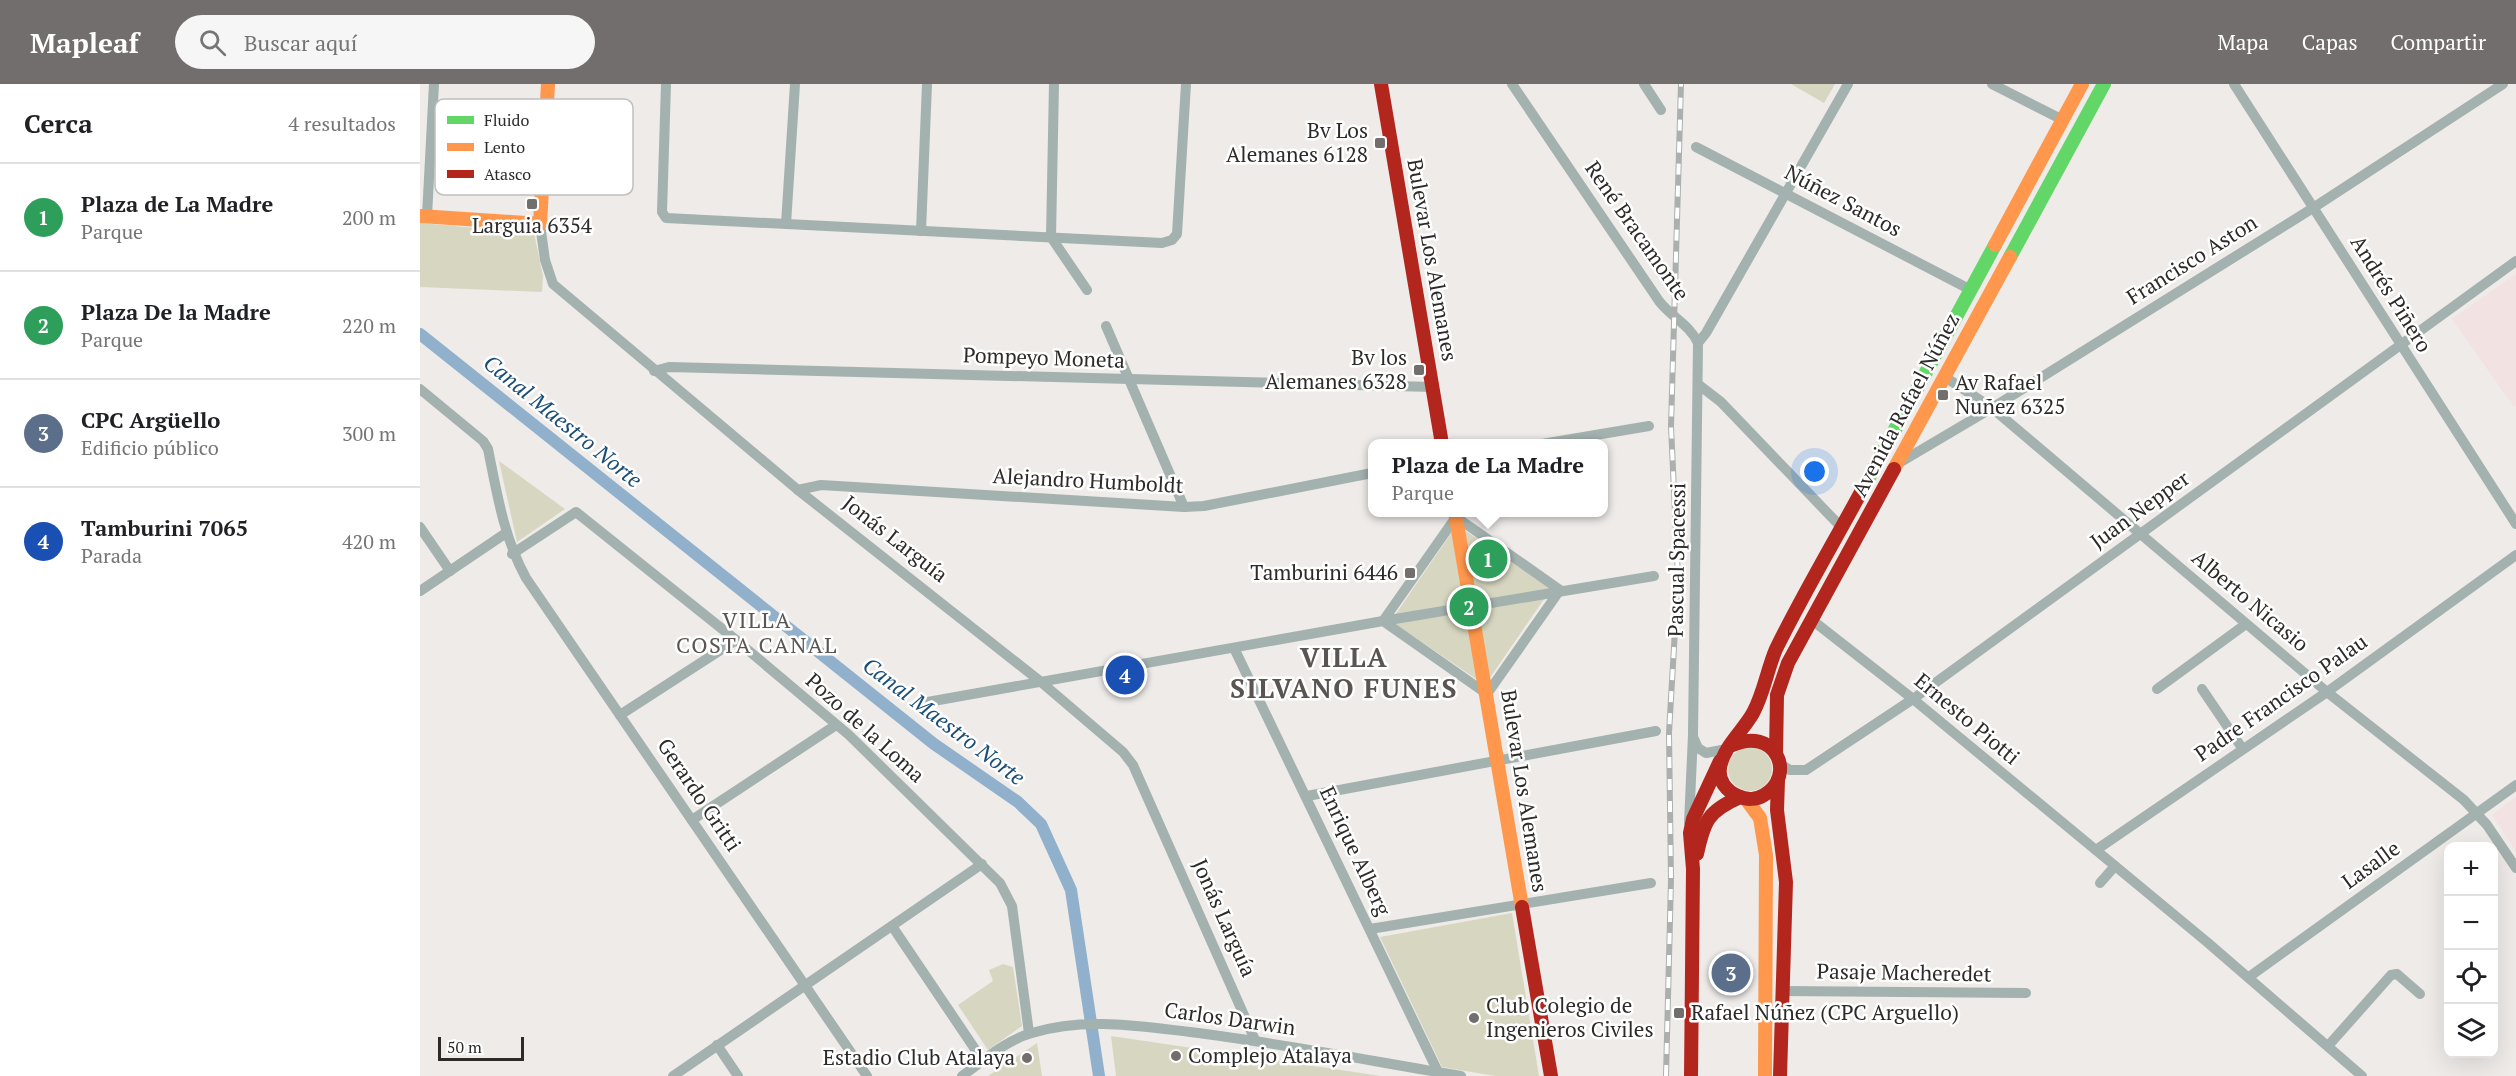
<!DOCTYPE html>
<html lang="es">
<meta charset="utf-8">
<style>
:root{--surface:#fff;--page:#f6f6f6;--text:#202124;--muted:#757577;--line:#e0e0e0;--accent:#716e6d}
body{margin:0;font-family:"PT Serif",serif;background:var(--page);color:var(--text)}
.controls{position:absolute;right:18px;bottom:18px;display:grid;overflow:hidden;border-radius:12px;box-shadow:0 6px 24px #0002}
.controls button{width:54px;height:54px;display:grid;place-items:center;padding:0;border:0;border-bottom:2px solid var(--line);background:var(--surface);color:var(--text);font:30px sans-serif}
.scale{position:absolute;left:18px;bottom:15px;width:86px;box-sizing:border-box;padding-left:6px;border:3px solid #2d2b2a;border-top:0;font-size:16px;line-height:21px;white-space:nowrap;color:#2d2b2a;-webkit-text-stroke:4px #fff;paint-order:stroke}
.you{position:absolute;left:1395px;top:388px;width:21px;height:21px;margin:-15px;border:4px solid #fff;border-radius:50%;background:#1a73e8;box-shadow:0 0 0 9px #1a73e833}
.badge{display:grid;place-items:center;width:39px;height:39px;border-radius:50%;background:var(--accent);color:#fff;font-size:20px;font-weight:700}
.pin{position:absolute;translate:-50% -50%;border:3px solid #fff;box-shadow:0 2px 6px #0006}
.popup{position:absolute;left:948px;top:355px;width:240px;height:78px;box-sizing:border-box;display:grid;place-content:center;border-radius:12px;background:var(--surface);filter:drop-shadow(0 2px 4px #0005);font-size:20px;white-space:nowrap;color:var(--muted)}
.popup b{font-size:22px;color:var(--text)}
.popup::after{content:'';position:absolute;left:50%;top:100%;margin-left:-12px;border:12px solid transparent;border-top-color:var(--surface)}
.list{margin:0;padding:0;list-style:none}
h2{display:flex;justify-content:space-between;align-items:center;height:78px;margin:0;padding:0 24px;font-size:26px}
h2 small{font-size:20px;font-weight:400;color:var(--muted)}
.list li{display:grid;grid-template-columns:39px 1fr auto;gap:18px;align-items:center;box-sizing:border-box;height:108px;padding:0 24px;border-top:2px solid var(--line)}
.list b{display:block;font-size:22px;white-space:nowrap}
.list p{margin:0;font-size:20px;white-space:nowrap;color:var(--muted)}
.list em{font-size:20px;font-style:normal;color:var(--muted)}
.icon{flex:none;width:33px;height:33px;fill:none;stroke:currentColor;stroke-width:2;stroke-linecap:round;stroke-linejoin:round}
.map{position:relative;flex:none;width:2096px;height:992px;overflow:hidden}
header{display:flex;align-items:center;gap:36px;box-sizing:border-box;height:84px;padding:0 30px;background:var(--accent);color:#fff}
header strong{font-size:28px}
nav{display:flex;gap:33px;margin-inline-start:auto;font-size:21px}
.search{width:420px;height:54px;background:var(--page);display:flex;align-items:center;gap:15px;box-sizing:border-box;padding:0 21px;border-radius:33px;color:var(--muted);font-size:22px}
main{display:flex}
aside{flex:1;background:var(--surface)}
.map>svg:first-child{display:block}
.education{fill:#f2e2e1}
.green{fill:#d7d7c1}
.lines{fill:none;stroke-linecap:round;stroke-linejoin:round}
.canal{stroke:#90b0cc;stroke-width:12}
.street{stroke:#a3b1af;stroke-width:10}
.fast{stroke:#63d668;stroke-width:14}
.slow{stroke:#ff974d;stroke-width:14}
.jam{stroke:#b3261e;stroke-width:14}
.rail-casing{stroke:#abb0ae;stroke-width:6}
.rail{stroke:#fff;stroke-width:4;stroke-dasharray:11;stroke-linecap:butt}
.poi-dot{fill:#716e6d;stroke:#fff;stroke-width:2}
.labels{text-anchor:middle;stroke-width:5;stroke-linejoin:round;paint-order:stroke}
.poi-label{font-size:21px;fill:#2d2b2a;stroke:#fff;text-anchor:end}
.street-label{font-size:21px;fill:#2d2b2a;stroke:#fff}
.water-label{font-size:22px;font-style:italic;fill:#1a4e77;stroke:#fff}
.neighbourhood-label{font-size:22px;letter-spacing:1.5px;fill:#5a5552;stroke:#fff}
.district-label{font-size:27px;font-weight:bold;letter-spacing:1.5px;fill:#5a5552;stroke:#fff}
.key{fill:#fff;stroke:#c0bfbf;stroke-width:1.5}
.key-label{font-size:16px;fill:#2d2b2a}
</style>
<header>
<strong>Mapleaf</strong>
<div class="search"><svg class="icon" aria-label="search" viewBox="0 0 24 24"><circle cx="10" cy="10" r="6"/><path d="M15 15l6 6"/></svg>Buscar aquí</div>
<nav><a>Mapa</a><a>Capas</a><a>Compartir</a></nav>
</header>
<main>
<aside>
<h2>Cerca<small>4 resultados</small></h2>
<ul class="list">
<li><span class="badge" style="background:#2e9e5b">1</span><div><b>Plaza de La Madre</b><p>Parque</p></div><em>200 m</em></li>
<li><span class="badge" style="background:#2e9e5b">2</span><div><b>Plaza De la Madre</b><p>Parque</p></div><em>220 m</em></li>
<li><span class="badge" style="background:#5c6f8a">3</span><div><b>CPC Argüello</b><p>Edificio público</p></div><em>300 m</em></li>
<li><span class="badge" style="background:#1a4fb4">4</span><div><b>Tamburini 7065</b><p>Parada</p></div><em>420 m</em></li>
</ul>
</aside>
<div class="map">
<svg width="2096" height="992" viewBox="0 0 2096 992">
<rect width="100%" height="100%" fill="#eeebe9"/>
<g class="education">
<path d="M2096,190v131l-2,2 -62,-88z"/>
<path d="M2096,713v54l-24,-36z"/>
</g>
<g class="green">
<path d="M1371,0h44l-11,19z"/>
<path d="M0,139l114,10 9,43 -1,16 -122,-5z"/>
<path d="M79,377l66,48 -48,33z"/>
<path d="M1034,445h9l88,60 -66,96 -94,-64z"/>
<circle cx="1330" cy="685" r="22"/>
<path d="M1092,829l27,163h-44l-53,-9 -62,-130z"/>
<path d="M583,880l10,3 9,59 -34,24 -30,-45 35,-24 -4,-11z"/>
<path d="M691,952l270,40h-265z"/>
<path d="M617,959l5,33h-54z"/>
</g>
<g class="lines">
<path class="canal" d="M0,250l514,410 84,58 23,22 30,66 28,186"/>
<g class="street">
<path d="M246,0l-4,128 4,6 496,25 10,-3 5,-6 9,-150"/>
<path d="M634,0l-3,153 36,53"/>
<path d="M1092,0l147,217c11,15 31,24 39,42l-5,392 -4,88"/>
<path d="M1224,0l17,26"/>
<path d="M1572,0l71,36"/>
<path d="M1814,0l282,440"/>
<path d="M1276,63l275,143"/>
<path d="M7,132l7,-132"/>
<path d="M120,140l5,36 8,24 245,206 243,192 82,70 10,13 122,275"/>
<path d="M366,140l9,-140"/>
<path d="M501,147l6,-147"/>
<path d="M686,242l78,181"/>
<path d="M1278,259l8,-10 142,-249"/>
<path d="M234,287l15,-4 764,20"/>
<path d="M1525,293l47,31 335,284 137,108 23,25 29,43"/>
<path d="M1279,301l22,17 121,126"/>
<path d="M0,305l63,52 5,8c9,45 16,89 38,129l341,498"/>
<path d="M1122,360l107,-18"/>
<path d="M1479,379l93,-55 321,-200 190,-124"/>
<path d="M378,406l23,-5 363,22 20,-1 168,-33"/>
<path d="M0,443l30,44"/>
<path d="M92,470l64,-42 160,128 113,95 151,148 12,23 17,127"/>
<path d="M0,507l86,-58"/>
<path d="M1392,536l101,79 294,243 155,134"/>
<path d="M963,537l104,73 73,-104"/>
<path d="M963,537l73,-104 104,73"/>
<path d="M814,564l204,424"/>
<path d="M1737,605l89,-65"/>
<path d="M1782,605l40,59"/>
<path d="M502,619l461,-82 271,-45"/>
<path d="M200,631l116,-75"/>
<path d="M1274,655l4,9 8,5 21,-4"/>
<path d="M1360,680l10,6h16l107,-71 603,-438"/>
<path d="M887,712l349,-65"/>
<path d="M272,736l144,-95"/>
<path d="M1676,766l231,-158 189,-137"/>
<path d="M1680,799l15,-17"/>
<path d="M472,842l91,135"/>
<path d="M950,845l281,-46"/>
<path d="M1829,893l267,-192"/>
<path d="M1363,907l243,2"/>
<path d="M297,961l21,31"/>
<path d="M1908,962l63,-71 6,-1 23,20"/>
<path d="M253,992l309,-212"/>
<path d="M542,992c21,-15 44,-36 70,-43 52,-16 106,-7 158,-1 91,11 181,29 271,44"/>
</g>
<g class="fast">
<path d="M1590,173l94,-173"/>
<path d="M1441,408l134,-247"/>
</g>
<g class="slow">
<path d="M0,132l120,8 8,-140"/>
<path d="M1575,161l87,-161"/>
<path d="M1474,385l116,-212"/>
<path d="M1035,428l67,395"/>
<path d="M1326,715l14,19 6,37 -1,221"/>
</g>
<g class="jam">
<path d="M961,0l61,360"/>
<path d="M1310,662c46,-22 67,30 34,49 -7,5 -18,5 -26,1 -12,-5 -20,-16 -18,-28 3,-21 23,-37 33,-55 11,-20 14,-43 23,-64 26,-53 57,-105 85,-157"/>
<path d="M1356,670l1,-59 11,-32 106,-194"/>
<path d="M1358,696l-1,30 9,72 -6,194"/>
<path d="M1277,770c7,-33 11,-43 43,-57"/>
<path d="M1102,823l29,169"/>
<path d="M1271,992l2,-207 -3,-36 3,-14 27,-58"/>
</g>
<g class="rail-casing">
<path id="rail" d="M1246,992l5,-196 -2,-147 9,-155 -7,-152 10,-342"/>
</g>
<use href="#rail" class="rail"/>
</g>
<g class="poi-dot">
<rect x="954" y="53" width="12" height="12" rx="3"/>
<rect x="106" y="114" width="12" height="12" rx="3"/>
<rect x="993" y="280" width="12" height="12" rx="3"/>
<rect x="1517" y="305" width="12" height="12" rx="3"/>
<rect x="984" y="483" width="12" height="12" rx="3"/>
<rect x="1253" y="923" width="12" height="12" rx="3"/>
<circle cx="1054" cy="934" r="6"/>
<circle cx="756" cy="972" r="6"/>
<circle cx="607" cy="974" r="6"/>
</g>
<g class="labels">
<g class="poi-label">
<text x="948" y="54">Bv Los<tspan x="948" dy="24">Alemanes 6128</tspan></text>
<text x="112" y="149" text-anchor="middle">Larguia 6354</text>
<text x="987" y="281">Bv los<tspan x="987" dy="24">Alemanes 6328</tspan></text>
<text x="1535" y="306" text-anchor="start">Av Rafael<tspan x="1535" dy="24">Nuñez 6325</tspan></text>
<text x="978" y="496">Tamburini 6446</text>
<text x="1066" y="929" text-anchor="start">Club Colegio de<tspan x="1066" dy="24">Ingenieros Civiles</tspan></text>
<text x="1271" y="936" text-anchor="start">Rafael Núñez (CPC Arguello)</text>
<text x="768" y="979" text-anchor="start">Complejo Atalaya</text>
<text x="595" y="981">Estadio Club Atalaya</text>
</g>
<g class="street-label">
<text transform="translate(1423 117) rotate(28)" y="7">Núñez Santos</text>
<text transform="translate(1217 147) rotate(55)" y="7">René Bracamonte</text>
<text transform="translate(1012 176) rotate(80)" y="7">Bulevar Los Alemanes</text>
<text transform="translate(1772 176) rotate(-32)" y="7">Francisco Aston</text>
<text transform="translate(1971 210) rotate(58)" y="7">Andrés Piñero</text>
<text transform="translate(624 274) rotate(2)" y="7">Pompeyo Moneta</text>
<text transform="translate(1486 321) rotate(-62)" y="7">Avenida Rafael Núñez</text>
<text transform="translate(668 397) rotate(3)" y="7">Alejandro Humboldt</text>
<text transform="translate(1720 426) rotate(-36)" y="7">Juan Nepper</text>
<text transform="translate(475 455) rotate(38)" y="7">Jonás Larguía</text>
<text transform="translate(1257 476) rotate(-89)" y="7">Pascual Spacessi</text>
<text transform="translate(1830 517) rotate(40)" y="7">Alberto Nicasio</text>
<text transform="translate(1861 614) rotate(-35)" y="7">Padre Francisco Palau</text>
<text transform="translate(1547 635) rotate(40)" y="7">Ernesto Piotti</text>
<text transform="translate(445 644) rotate(42)" y="7">Pozo de la Loma</text>
<text transform="translate(1104 707) rotate(81)" y="7">Bulevar Los Alemanes</text>
<text transform="translate(279 711) rotate(56)" y="7">Gerardo Gritti</text>
<text transform="translate(935 767) rotate(65)" y="7">Enrique Alberg</text>
<text transform="translate(1951 781) rotate(-36)" y="7">Lasalle</text>
<text transform="translate(804 834) rotate(66)" y="7">Jonás Larguía</text>
<text transform="translate(1484 889) rotate(1)" y="7">Pasaje Macheredet</text>
<text transform="translate(810 935) rotate(8)" y="7">Carlos Darwin</text>
</g>
<g class="water-label">
<text transform="translate(143 337) rotate(39)" y="8">Canal Maestro Norte</text>
<text transform="translate(524 637) rotate(37)" y="8">Canal Maestro Norte</text>
</g>
<g class="neighbourhood-label">
<text x="337" y="544">VILLA<tspan x="337" dy="25">COSTA CANAL</tspan></text>
</g>
<g class="district-label">
<text x="924" y="583">VILLA<tspan x="924" dy="31">SILVANO FUNES</tspan></text>
</g>
</g>
<rect x="15" y="15" width="198" height="96" rx="9" class="key"/>
<rect x="27" y="32" width="27" height="8" fill="#63d668"/>
<rect x="27" y="59" width="27" height="8" fill="#ff974d"/>
<rect x="27" y="86" width="27" height="8" fill="#b3261e"/>
<g class="key-label">
<text x="64" y="42">Fluido</text>
<text x="64" y="69">Lento</text>
<text x="64" y="96">Atasco</text>
</g>
</svg>
<div class="controls">
<button>+</button>
<button>−</button>
<button><svg class="icon" aria-label="locate" viewBox="0 0 24 24"><circle cx="12" cy="12" r="6"/><path d="M12 2v4M12 18v4M2 12h4M18 12h4"/></svg></button>
<button><svg class="icon" aria-label="layers" viewBox="0 0 24 24"><path d="M12 4l9 5-9 5-9-5zM3 14l9 5 9-5"/></svg></button>
</div>
<div class="scale">50 m</div>
<div class="you"></div>
<div class="pin badge" style="left:1068px;top:475px;background:#2e9e5b">1</div>
<div class="popup"><b>Plaza de La Madre</b>Parque</div>
<div class="pin badge" style="left:1049px;top:523px;background:#2e9e5b">2</div>
<div class="pin badge" style="left:1311px;top:889px;background:#5c6f8a">3</div>
<div class="pin badge" style="left:705px;top:591px;background:#1a4fb4">4</div>
</div>
</main>
